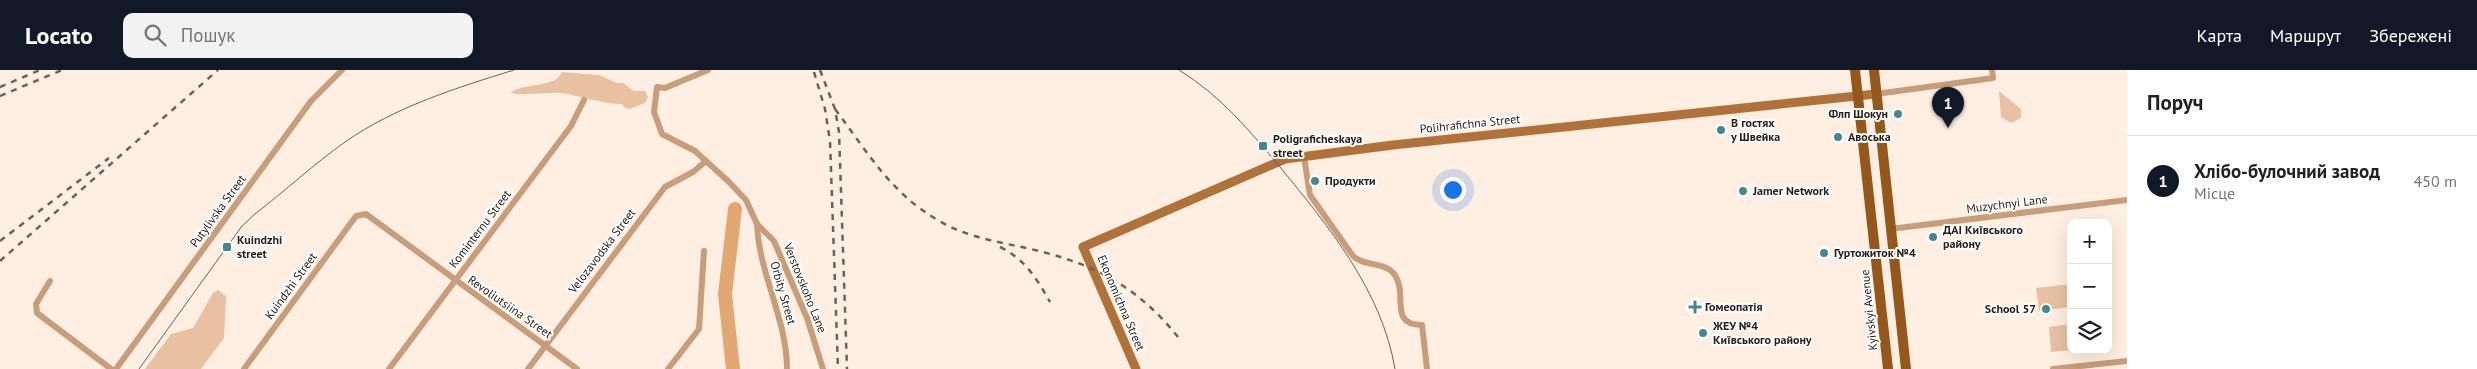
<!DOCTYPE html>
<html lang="uk">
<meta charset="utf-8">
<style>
:root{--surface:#fff;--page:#f2f2f2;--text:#202124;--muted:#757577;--line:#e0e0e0;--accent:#111827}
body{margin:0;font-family:"PT Sans",sans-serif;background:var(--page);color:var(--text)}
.controls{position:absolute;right:15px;bottom:15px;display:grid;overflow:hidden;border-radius:10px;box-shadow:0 5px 20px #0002}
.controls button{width:45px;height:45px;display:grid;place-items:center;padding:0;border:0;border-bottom:1px solid var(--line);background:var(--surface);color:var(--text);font:25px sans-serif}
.you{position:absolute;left:1452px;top:119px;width:18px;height:18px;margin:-12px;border:4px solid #fff;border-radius:50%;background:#1a73e8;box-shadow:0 0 0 8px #1a73e833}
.badge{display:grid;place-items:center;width:32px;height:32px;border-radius:50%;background:var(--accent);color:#fff;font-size:16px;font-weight:700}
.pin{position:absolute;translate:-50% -41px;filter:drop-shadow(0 1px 2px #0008)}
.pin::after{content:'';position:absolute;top:26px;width:18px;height:15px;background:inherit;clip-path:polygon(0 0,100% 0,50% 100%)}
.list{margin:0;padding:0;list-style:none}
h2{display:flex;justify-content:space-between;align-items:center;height:65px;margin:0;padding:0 20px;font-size:21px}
h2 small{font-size:16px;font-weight:400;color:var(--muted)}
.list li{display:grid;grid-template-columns:32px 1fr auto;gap:15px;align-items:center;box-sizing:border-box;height:90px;padding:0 20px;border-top:1px solid var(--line)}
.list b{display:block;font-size:19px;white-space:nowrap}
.list p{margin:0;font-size:16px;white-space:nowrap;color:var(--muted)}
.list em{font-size:16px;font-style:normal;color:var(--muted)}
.icon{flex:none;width:28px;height:28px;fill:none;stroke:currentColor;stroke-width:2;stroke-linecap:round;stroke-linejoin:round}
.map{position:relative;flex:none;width:2127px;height:299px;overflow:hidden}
header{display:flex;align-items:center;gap:30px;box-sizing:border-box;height:70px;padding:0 25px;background:var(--accent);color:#fff}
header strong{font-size:24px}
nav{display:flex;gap:28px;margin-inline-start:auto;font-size:18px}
.search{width:350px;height:45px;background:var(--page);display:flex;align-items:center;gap:12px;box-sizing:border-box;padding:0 18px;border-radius:10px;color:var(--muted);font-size:19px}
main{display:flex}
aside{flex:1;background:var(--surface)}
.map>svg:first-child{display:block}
.green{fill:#e7c1a2}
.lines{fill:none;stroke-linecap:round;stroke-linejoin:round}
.river{stroke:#e3a774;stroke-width:14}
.street{stroke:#c89d79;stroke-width:6}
.secondary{stroke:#b17239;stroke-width:9}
.primary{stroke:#94581b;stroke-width:10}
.tram{stroke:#6b615a;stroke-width:1}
.rail{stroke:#6b615a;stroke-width:2.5;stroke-dasharray:6 6;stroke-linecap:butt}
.poi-dot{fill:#428794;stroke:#fff;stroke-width:2}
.labels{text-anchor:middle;stroke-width:4;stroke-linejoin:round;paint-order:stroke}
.poi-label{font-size:12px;font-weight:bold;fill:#251e19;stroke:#fff;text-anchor:start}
.street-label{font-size:12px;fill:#251e19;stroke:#fff}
</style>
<header>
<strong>Locato</strong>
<div class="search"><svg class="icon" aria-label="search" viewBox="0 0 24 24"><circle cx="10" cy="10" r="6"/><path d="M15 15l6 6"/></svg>Пошук</div>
<nav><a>Карта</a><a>Маршрут</a><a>Збережені</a></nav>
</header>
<main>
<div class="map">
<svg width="2127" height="299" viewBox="0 0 2127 299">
<rect width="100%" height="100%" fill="#ffefe2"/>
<g class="green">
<path d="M562,2l37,3 18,8h6l11,8h11l3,6 -3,6 -16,6 -5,-2 -2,-3c-20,0 -40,-8 -61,-11 -17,-1 -34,3 -51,0 15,-11 46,-5 52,-21z"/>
<path d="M1999,21l22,18v9l-10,5 -10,-6z"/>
<path d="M2071,214v23l-32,4 -3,-23z"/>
<path d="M218,220l8,6 -2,42 -23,31h-56l26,-35 22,-6 20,-35z"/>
<path d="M2071,254v26l-20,2 -2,-25z"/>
</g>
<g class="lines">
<path class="river" d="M733,299l-8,-75 10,-85"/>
<g class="street">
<path d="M708,0l-43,18 -8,-1 -3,25 8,22 33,17 33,30 18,19 11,24 17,17 33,77 16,51"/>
<path d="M1876,24l117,-16 -1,-8"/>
<path d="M1304,87l6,38 43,61c11,11 32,5 42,19 13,19 -7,50 27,50l5,44"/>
<path d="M757,154c2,50 30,95 30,145"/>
<path d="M1890,159l237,-29"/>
<path d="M50,211l-14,23 1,9 74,56"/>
<path d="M116,299l195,-268 31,-31"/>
<path d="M244,299l112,-153 10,-2 211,155"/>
<path d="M389,299l182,-243 13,-26"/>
<path d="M528,299l137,-182 28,-15 13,-11"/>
<path d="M668,299l31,-40 5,-78"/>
<path d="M2053,299l74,-8"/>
</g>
<path class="secondary" d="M1136,299l-53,-122 202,-88 108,-14 483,-51"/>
<g class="primary">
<path d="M1855,0l33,299"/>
<path d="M1874,0l32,299"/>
</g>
<g class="tram">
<path d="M1179,0c41,25 71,61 101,97 49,60 102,124 115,202"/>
<path d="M139,299l103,-143 13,-12c30,-23 59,-50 90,-72 50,-35 111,-54 169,-72"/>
</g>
<g class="rail">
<path d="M820,0l15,39 4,23 8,237"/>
<path d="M814,2l11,37 5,32 8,228"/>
<path d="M0,17l40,-17"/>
<path d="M0,26l62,-26"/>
<path d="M835,39c34,45 56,85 106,113 32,18 67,21 102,30 58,15 98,39 135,85"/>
<path d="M0,171l109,-83"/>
<path d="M1000,177c25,12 37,32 50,55"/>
<path d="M0,191l218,-191"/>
</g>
</g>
<g class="poi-dot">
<circle cx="1898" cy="44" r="5"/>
<circle cx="1721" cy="60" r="5"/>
<circle cx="1838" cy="67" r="5"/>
<rect x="1258" y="71" width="10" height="10" rx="2.5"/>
<circle cx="1315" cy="111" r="5"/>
<circle cx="1743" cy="121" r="5"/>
<circle cx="1933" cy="167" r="5"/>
<rect x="222" y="172" width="10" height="10" rx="2.5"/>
<circle cx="1824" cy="183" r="5"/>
<path d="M1692.5 229.5h5v5h5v5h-5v5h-5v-5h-5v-5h5z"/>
<circle cx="2046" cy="239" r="5"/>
<circle cx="1703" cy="263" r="5"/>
</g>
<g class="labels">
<g class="poi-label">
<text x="1888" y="48" text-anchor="end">Флп Шокун</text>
<text x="1731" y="57">В гостях<tspan x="1731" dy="14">у Швейка</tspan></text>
<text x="1848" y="71">Авоська</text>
<text x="1273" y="73">Poligraficheskaya<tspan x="1273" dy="14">street</tspan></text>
<text x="1325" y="115">Продукти</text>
<text x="1753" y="125">Jamer Network</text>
<text x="1943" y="164">ДАІ Київського<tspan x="1943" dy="14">району</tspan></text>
<text x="237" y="174">Kuindzhi<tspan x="237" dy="14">street</tspan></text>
<text x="1834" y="187">Гуртожиток №4</text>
<text x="1705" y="241">Гомеопатія</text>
<text x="2036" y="243" text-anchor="end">School 57</text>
<text x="1713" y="260">ЖЕУ №4<tspan x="1713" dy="14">Київського району</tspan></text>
</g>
<g class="street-label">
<text transform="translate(1470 54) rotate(-6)" y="4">Polihrafichna Street</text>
<text transform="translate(2007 134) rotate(-7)" y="4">Muzychnyi Lane</text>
<text transform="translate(218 141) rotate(-54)" y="4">Putylivska Street</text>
<text transform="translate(480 159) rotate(-53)" y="4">Kominternu Street</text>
<text transform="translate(602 181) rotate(-53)" y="4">Velozavodska Street</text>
<text transform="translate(291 216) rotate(-54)" y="4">Kuindzhi Street</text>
<text transform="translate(805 218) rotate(68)" y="4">Verstovskoho Lane</text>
<text transform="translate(783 223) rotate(74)" y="4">Orbity Street</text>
<text transform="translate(1121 233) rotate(67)" y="4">Ekonomichna Street</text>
<text transform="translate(510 237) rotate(35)" y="4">Revoliutsiina Street</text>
<text transform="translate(1869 240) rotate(-96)" y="4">Kyivskyi Avenue</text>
</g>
</g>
</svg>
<div class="controls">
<button>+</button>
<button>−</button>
<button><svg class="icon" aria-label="layers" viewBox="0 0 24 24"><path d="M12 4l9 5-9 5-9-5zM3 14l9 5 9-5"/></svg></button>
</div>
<div class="you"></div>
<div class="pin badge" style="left:1948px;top:58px">1</div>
</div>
<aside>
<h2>Поруч<small></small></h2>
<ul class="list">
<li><span class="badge">1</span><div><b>Хлібо-булочний завод</b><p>Місце</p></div><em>450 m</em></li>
</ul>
</aside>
</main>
